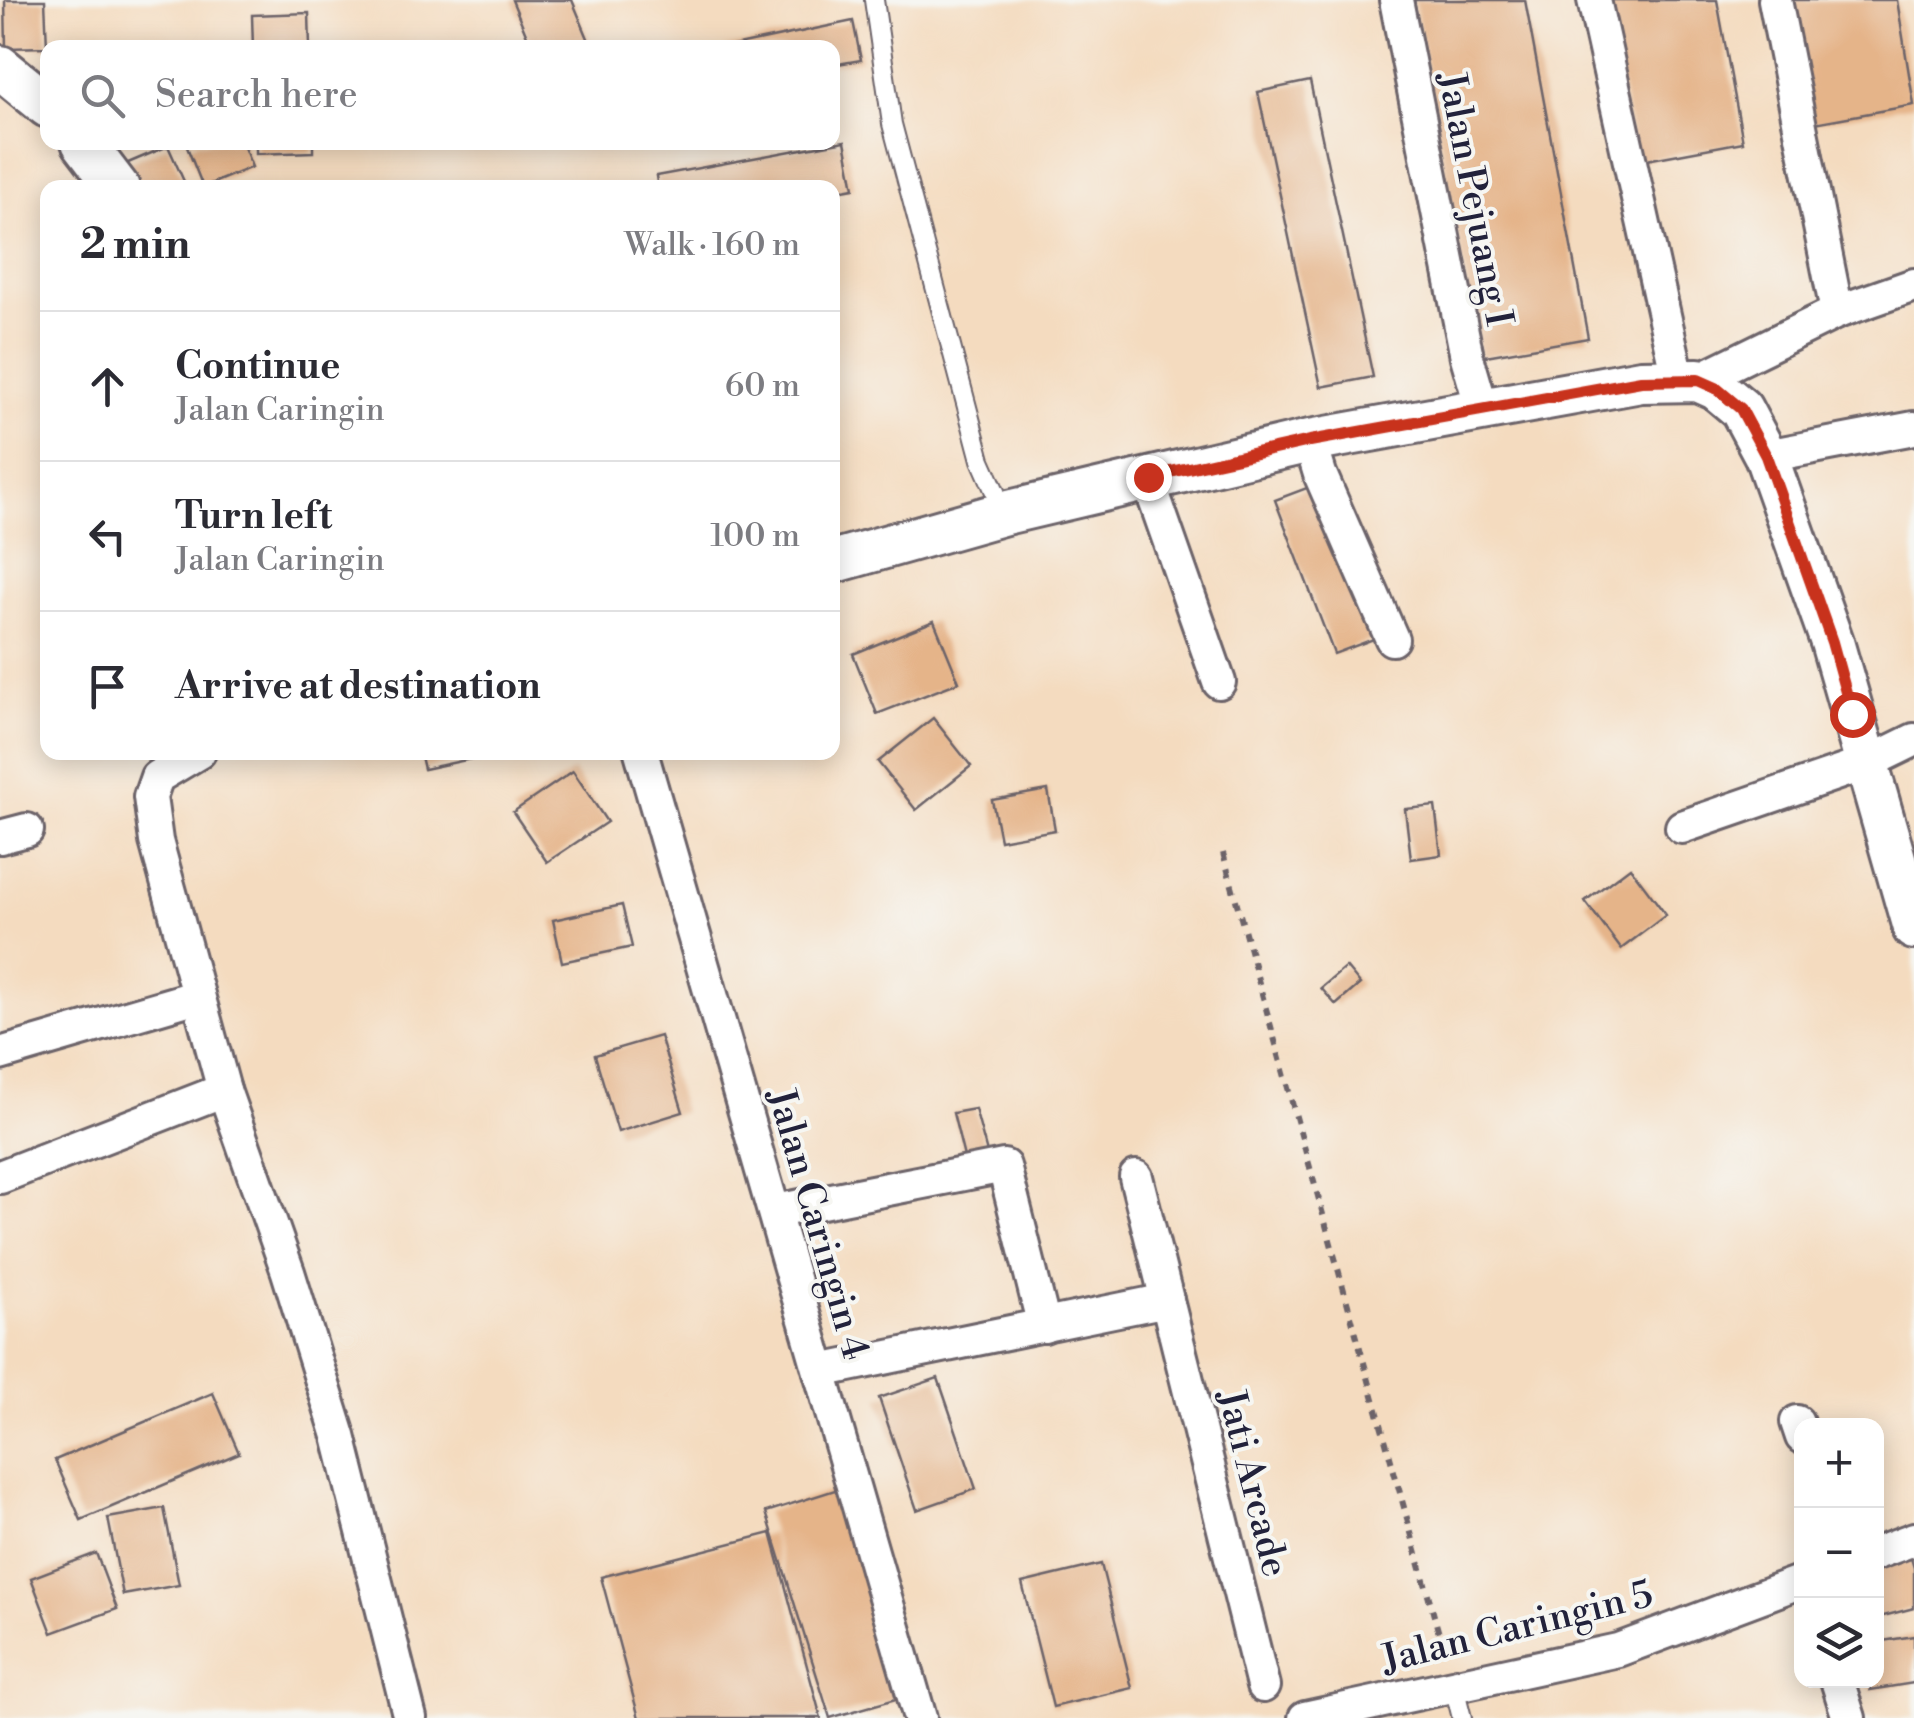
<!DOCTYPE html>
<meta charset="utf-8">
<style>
:root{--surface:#fff;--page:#f7f7f7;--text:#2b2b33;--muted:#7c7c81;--line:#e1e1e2}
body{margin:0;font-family:"Libre Bodoni",serif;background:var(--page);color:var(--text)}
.controls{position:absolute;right:30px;bottom:30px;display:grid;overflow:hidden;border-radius:20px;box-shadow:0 5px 25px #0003}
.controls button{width:90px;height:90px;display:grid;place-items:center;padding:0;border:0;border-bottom:2px solid var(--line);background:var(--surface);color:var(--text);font:50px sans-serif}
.stop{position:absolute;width:30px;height:30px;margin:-22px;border:8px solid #c8321e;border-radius:50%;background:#fff}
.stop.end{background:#c8321e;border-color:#fff;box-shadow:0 2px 10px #0008}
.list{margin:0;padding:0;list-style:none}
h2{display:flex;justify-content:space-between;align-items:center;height:130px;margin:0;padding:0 40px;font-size:42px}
h2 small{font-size:32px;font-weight:400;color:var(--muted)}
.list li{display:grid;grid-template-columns:65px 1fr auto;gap:30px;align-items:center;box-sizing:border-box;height:150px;padding:0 40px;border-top:2px solid var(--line)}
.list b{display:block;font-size:38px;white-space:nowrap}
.list p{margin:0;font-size:32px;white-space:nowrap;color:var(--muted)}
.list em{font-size:32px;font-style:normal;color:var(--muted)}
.icon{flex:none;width:55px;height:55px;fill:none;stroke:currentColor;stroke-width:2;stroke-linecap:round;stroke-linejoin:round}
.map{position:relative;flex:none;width:1914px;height:1718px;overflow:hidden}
.search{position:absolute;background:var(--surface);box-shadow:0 5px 25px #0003;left:40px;top:40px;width:800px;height:110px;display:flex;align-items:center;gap:25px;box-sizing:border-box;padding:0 35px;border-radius:20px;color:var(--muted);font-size:38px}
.panel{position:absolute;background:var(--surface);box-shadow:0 5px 25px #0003;left:40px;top:180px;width:800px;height:580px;border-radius:20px}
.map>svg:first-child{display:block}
.building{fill:#e5b489}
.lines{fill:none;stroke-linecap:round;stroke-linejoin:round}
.service-casing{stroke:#6c6369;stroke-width:22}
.minor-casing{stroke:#6c6369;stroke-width:38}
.tertiary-casing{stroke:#6c6369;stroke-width:48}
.path{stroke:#6c6369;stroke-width:6;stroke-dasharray:8 8;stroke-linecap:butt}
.service{stroke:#fff;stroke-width:18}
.minor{stroke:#fff;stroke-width:32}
.tertiary{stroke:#fff;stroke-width:42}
.route{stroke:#c8321e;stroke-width:12}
.labels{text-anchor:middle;stroke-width:8;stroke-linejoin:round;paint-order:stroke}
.street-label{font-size:38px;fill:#22223b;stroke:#f6f6f2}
</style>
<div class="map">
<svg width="1914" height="1718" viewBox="0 0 1914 1718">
<rect width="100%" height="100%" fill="#f6f6f2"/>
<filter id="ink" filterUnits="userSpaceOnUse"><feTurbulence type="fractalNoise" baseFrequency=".01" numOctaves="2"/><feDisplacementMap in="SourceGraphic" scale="20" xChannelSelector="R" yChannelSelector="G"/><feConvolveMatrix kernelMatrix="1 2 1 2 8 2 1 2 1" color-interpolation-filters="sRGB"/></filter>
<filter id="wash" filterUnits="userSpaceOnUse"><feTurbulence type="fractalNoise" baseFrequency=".0048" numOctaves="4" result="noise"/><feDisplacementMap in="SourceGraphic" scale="40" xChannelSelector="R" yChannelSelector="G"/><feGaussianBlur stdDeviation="2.25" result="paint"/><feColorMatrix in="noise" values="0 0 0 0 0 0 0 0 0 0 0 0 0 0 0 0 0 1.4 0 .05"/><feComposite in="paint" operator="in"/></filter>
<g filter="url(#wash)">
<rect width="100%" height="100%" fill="#f4dbbf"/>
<g id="blocks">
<g class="building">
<path d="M5,0h40l2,47 -41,1z"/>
<path d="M512,0h60l20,48h-60z"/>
<path d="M1414,0h111l63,338 -108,19z"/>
<path d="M1605,0h112l26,142 -107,20z"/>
<path d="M1785,0h112l17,105 -105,19z"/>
<path d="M309,13l1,35h-57l-1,-33z"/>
<path d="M853,21l8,39 -29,5v-17h-108z"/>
<path d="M1310,81l63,296 -52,10 -63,-295z"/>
<path d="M845,141l9,47 -22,4v-4h-174l-2,-12z"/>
<path d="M199,142h43l10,25 -49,20 -16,-40z"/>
<path d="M256,142h57v10l-57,2z"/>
<path d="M168,146l19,42h-57l-9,-22z"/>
<path d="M1320,483l59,154 -45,17 -59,-154z"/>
<path d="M934,621l25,61 -82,32 -24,-60z"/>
<path d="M933,718l38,48 -55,44 -38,-48z"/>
<path d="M420,752h74v2l-70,15z"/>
<path d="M573,771l34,51 -60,40 -34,-50z"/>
<path d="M1048,790l7,40 -55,10 -8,-40z"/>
<path d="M1435,806l6,49 -30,4 -6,-50z"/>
<path d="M1630,867l36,48 -45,34 -36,-48z"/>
<path d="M622,905l10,42 -70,15 -9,-42z"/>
<path d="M1346,967l14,17 -24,21 -15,-17z"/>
<path d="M660,1036l23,76 -65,20 -23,-77z"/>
<path d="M975,1109l14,51 -23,5 -13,-52z"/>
<path d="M938,1378l38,111 -59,21 -38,-112z"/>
<path d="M213,1393l26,60 -158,67 -26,-60z"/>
<path d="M838,1489l65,208 -73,21 -64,-206z"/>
<path d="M164,1508l15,77 -56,10 -15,-77z"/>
<path d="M771,1533l50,185h-182l-38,-141z"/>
<path d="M96,1553l21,56 -65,24 -21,-55z"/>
<path d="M1910,1555l4,13v40l-38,10v-53z"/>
<path d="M1101,1564l31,124 -79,19 -31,-124z"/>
<path d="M1914,1636v47l-44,7 -1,-10h7v-38z"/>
</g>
</g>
</g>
<g filter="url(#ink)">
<use href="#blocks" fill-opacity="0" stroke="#6c6369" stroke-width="2.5"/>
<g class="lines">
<g class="service-casing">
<g id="service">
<path d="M874,0l18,124 89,336 23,52"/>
<path d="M1453,1683l9,35"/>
</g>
</g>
<g class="minor-casing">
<g id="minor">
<path d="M1396,0l71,357 16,55"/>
<path d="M1594,0l84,378"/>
<path d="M1775,0l62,312"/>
<path d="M1698,380l139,-68 77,-27"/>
<path d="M1310,441l10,33 72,165"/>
<path d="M1766,456l148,-28"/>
<path d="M1147,477l72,205"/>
<path d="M199,752l-42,25 -7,20 6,44 68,249 64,182 51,164 71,282"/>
<path d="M641,752l279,966"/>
<path d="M1682,827l185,-64 47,-23"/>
<path d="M0,837l27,-7"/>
<path d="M0,1054l198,-58"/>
<path d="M0,1177l224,-87"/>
<path d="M1136,1177l31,123"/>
<path d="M786,1209l218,-43 40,160"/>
<path d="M820,1371l347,-71 96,386"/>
<path d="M1797,1422l5,15"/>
<path d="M1876,1553l38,-14"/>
<path d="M1837,1680l12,38"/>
<path d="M1305,1718l313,-68 184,-69"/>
</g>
</g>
<g class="tertiary-casing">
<g id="tertiary">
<path d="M0,67l48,39"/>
<path d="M83,142l35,46"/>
<path d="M832,562l173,-49 305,-72 331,-60 57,-1 18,8 25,21 25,47 66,186 82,286"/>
</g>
</g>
<path class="path" d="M1223,853l221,799"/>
<use href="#service" class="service"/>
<use href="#minor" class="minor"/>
<use href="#tertiary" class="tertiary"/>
</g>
</g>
<g class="lines" filter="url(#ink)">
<path class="route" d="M1148,477l162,-36 331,-60 57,-1 18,8 25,21 25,47 66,186 20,72"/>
</g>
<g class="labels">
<g class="street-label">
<text transform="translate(1476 199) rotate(79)" y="13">Jalan Pejuang I</text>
<text transform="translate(819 1224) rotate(74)" y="13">Jalan Caringin 4</text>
<text transform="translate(1254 1483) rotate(76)" y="13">Jati Arcade</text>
<text transform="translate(1517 1626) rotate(-14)" y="13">Jalan Caringin 5</text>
</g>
</g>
</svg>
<div class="controls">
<button>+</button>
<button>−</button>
<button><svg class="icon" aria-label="layers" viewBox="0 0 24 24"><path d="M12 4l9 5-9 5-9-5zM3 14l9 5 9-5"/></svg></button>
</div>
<div class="stop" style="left:1852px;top:714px"></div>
<div class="stop end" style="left:1148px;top:477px"></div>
<div class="search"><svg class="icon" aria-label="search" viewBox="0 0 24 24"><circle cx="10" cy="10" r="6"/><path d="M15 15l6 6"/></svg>Search here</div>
<section class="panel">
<h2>2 min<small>Walk · 160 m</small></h2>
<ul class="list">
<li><svg class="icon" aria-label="ahead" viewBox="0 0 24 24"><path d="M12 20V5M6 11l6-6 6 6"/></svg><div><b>Continue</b><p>Jalan Caringin</p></div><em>60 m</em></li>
<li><svg class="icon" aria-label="left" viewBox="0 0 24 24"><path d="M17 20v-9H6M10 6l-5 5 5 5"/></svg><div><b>Turn left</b><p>Jalan Caringin</p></div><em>100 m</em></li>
<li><svg class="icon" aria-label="arrive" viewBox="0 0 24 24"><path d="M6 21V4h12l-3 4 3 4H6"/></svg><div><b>Arrive at destination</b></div></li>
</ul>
</section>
</div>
